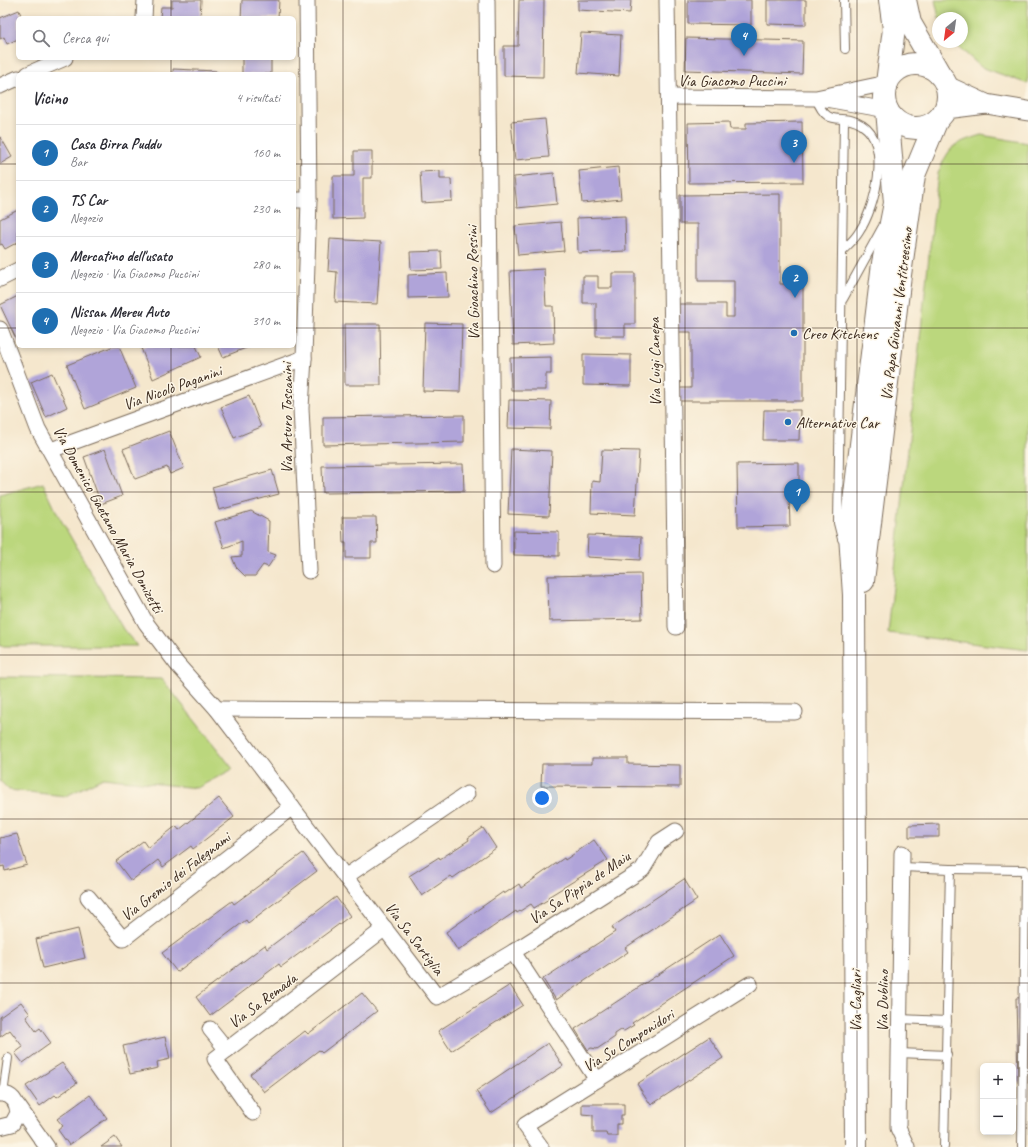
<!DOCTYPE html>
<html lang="it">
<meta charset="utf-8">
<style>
:root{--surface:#fff;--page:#f2f2f3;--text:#2b2b33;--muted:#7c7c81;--line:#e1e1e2;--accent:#1f6fb2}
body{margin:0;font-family:Caveat,sans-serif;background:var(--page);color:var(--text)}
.controls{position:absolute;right:12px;bottom:12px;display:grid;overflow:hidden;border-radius:6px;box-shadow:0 2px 6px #0003}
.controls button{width:36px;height:36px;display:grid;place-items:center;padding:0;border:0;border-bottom:1px solid var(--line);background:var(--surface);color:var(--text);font:20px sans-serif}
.compass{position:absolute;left:932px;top:12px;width:36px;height:36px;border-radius:50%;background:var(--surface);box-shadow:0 2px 6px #0003;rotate:209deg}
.you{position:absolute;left:542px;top:798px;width:14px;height:14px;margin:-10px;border:3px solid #fff;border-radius:50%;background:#1a73e8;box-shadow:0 0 0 6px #1a73e833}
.badge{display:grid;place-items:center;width:26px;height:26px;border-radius:50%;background:var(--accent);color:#fff;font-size:13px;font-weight:700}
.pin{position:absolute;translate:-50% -33px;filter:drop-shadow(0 1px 2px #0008)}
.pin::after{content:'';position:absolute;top:21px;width:14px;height:12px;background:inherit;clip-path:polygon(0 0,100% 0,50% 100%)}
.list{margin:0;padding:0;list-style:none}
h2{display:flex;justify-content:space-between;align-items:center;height:52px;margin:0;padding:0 16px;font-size:17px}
h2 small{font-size:13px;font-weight:400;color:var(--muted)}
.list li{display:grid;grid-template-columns:26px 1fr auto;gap:12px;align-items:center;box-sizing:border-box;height:56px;padding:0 16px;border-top:1px solid var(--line)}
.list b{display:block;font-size:15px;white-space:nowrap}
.list p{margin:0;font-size:13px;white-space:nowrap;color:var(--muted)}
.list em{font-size:13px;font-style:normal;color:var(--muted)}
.icon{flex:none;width:22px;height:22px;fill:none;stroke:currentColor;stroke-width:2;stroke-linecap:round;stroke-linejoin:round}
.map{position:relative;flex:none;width:1028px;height:1147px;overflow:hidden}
.search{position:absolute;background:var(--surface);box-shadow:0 2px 6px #0003;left:16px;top:16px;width:280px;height:44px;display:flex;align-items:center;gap:10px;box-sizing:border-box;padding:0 14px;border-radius:6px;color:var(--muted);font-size:15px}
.panel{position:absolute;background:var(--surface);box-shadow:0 2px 6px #0003;left:16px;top:72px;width:280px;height:276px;border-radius:6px}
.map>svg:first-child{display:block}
.green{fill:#bbd77d;stroke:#7b804e}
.building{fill:#b0a4d9}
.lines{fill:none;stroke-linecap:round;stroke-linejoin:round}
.service-casing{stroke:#7c6c5b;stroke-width:10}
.minor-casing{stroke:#7c6c5b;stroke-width:17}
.tertiary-casing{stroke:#7c6c5b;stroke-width:21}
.secondary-casing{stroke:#7c6c5b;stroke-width:24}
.service{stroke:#fff;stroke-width:8}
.minor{stroke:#fff;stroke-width:15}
.tertiary{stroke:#fff;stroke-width:19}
.secondary{stroke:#fff;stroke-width:22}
.grid{fill:none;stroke:#3b2a1e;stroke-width:1;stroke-opacity:0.55}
.poi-dot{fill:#1f6fb2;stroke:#fcf5e5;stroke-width:1.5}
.labels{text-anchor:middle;stroke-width:3;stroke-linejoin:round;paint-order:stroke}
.street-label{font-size:16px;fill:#3b2a1e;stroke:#fcf5e5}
.poi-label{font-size:16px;fill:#3b2a1e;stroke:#fcf5e5;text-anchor:start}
</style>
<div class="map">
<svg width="1028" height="1147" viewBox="0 0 1028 1147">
<rect width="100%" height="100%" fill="#fcf5e5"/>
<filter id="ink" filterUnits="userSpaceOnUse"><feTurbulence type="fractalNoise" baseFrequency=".025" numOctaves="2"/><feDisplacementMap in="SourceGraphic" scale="8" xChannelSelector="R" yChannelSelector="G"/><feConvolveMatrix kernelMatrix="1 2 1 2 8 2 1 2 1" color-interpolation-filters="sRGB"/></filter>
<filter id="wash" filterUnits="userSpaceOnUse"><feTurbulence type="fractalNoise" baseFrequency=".012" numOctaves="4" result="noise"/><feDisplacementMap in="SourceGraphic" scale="16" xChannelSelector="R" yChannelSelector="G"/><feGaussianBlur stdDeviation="0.9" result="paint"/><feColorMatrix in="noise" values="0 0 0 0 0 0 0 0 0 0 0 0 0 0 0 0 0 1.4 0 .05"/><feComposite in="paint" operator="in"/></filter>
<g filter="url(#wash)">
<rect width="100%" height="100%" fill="#f5e7cd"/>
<g class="green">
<path d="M935,0h93v84l-47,-17 -28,-25h9v-24h-23z"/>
<path d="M981,135l47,8v507l-140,-17 50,-460c12,-27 14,-29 43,-38z"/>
<path d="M43,483l14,30 66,116 14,17h-137v-151z"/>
<path d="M0,677l162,2 71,90 -36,19 -94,-10 -37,18 -57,-6 -9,-9z"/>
</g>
<g id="blocks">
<g class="building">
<path d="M172,0h29l-1,18h-40l1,-11h11z"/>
<path d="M242,0h37l-1,18h-37z"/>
<path d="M519,0h25l-1,77 -39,-1v-30h14z"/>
<path d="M578,0h53l-1,13 -52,-3z"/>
<path d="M688,0h63v25l-63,-1z"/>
<path d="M767,0h39v25l-39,-1z"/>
<path d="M19,10l3,8h-4v21l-11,5 -3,-7 -4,2v-21z"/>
<path d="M581,33l40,2 -2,41 -41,-3z"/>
<path d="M686,38l117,3 -1,33 -117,-4z"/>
<rect x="242" y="58" width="29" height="16"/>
<path d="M173,69l43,2v3h-43z"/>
<path d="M545,119l4,38 -34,3 -4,-38z"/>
<path d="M729,122l1,7h16v-6l56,-1 1,60 -114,1 -1,-60z"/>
<path d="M0,136l12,21 -12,7z"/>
<path d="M354,151h18v27h-9v40l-30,1v-43h21z"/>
<path d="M618,167l3,32 -39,4 -3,-32z"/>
<path d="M440,171v8h11l1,22 -30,2 -2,-31z"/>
<path d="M554,173l3,31 -40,4 -3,-31z"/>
<path d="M780,194v90h23v117h-124v-13h12v-56h-13v-28h48v13h8v-36h-36v-57h-18v-29z"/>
<path d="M18,210v32l-13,7 -3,-5 -2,1v-26z"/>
<path d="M625,216l1,35 -48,2 -1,-35z"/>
<path d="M561,222l3,29 -46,4 -3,-29z"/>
<path d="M330,239l51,3 -4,62 -42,-2 2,-30 -9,-1z"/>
<path d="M441,251l1,18 -31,1 -1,-18z"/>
<path d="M544,269l2,37h7l1,37 -41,2 -3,-74z"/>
<path d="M447,273l1,24 -40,1v-23z"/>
<path d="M612,273h23v51h-10v12h-29v-33h-13v-27h15v12h14z"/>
<path d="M18,296v47l-18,-38z"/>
<path d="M425,323l37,1 -2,68 -37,-1z"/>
<path d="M344,324h36l1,61h-36z"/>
<path d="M114,346h5l17,42 -51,21 -18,-44z"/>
<path d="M145,346h51l5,11 -48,22 -12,-31z"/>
<path d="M218,346h33l-28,11z"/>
<path d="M583,354l48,1v31l-48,-1z"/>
<path d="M551,357v17h-5v16h-35l-1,-32z"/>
<path d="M52,373l15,34 -21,10 -15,-35z"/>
<path d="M249,396l12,31 -27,11 -13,-31z"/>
<path d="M509,400l42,1 -1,28 -42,-1z"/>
<path d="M764,410h36l-1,30h-36z"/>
<path d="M464,415v27l-141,3v-28z"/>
<path d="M169,431l15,37 -14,6 -3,-7 -32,12 -12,-30z"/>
<path d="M105,449l17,47 -21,8 -17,-47z"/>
<path d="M511,449l41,2 -3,65 -41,-2z"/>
<path d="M602,450l37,1 -4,64 -44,-2 1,-32 8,1z"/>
<path d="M799,463v34h-10l1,29 -52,1 -1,-63z"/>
<path d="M463,464l1,27 -141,2 -1,-27z"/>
<path d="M272,470l7,24 -60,16 -7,-23z"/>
<path d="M251,511l18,10 -1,31 8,3 -8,12 -5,-2 -8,11h-10l-9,-9 -4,-10 10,-1v-15l-18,7 -9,-26z"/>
<path d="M342,517h34l1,26h-6v15h-25v-15h-3z"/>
<path d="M514,531l45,1v24l-45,-1z"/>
<path d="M588,535l53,2 -1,23 -53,-3z"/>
<path d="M641,574l1,45 -93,2 -1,-45z"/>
<path d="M592,758h36v6l52,1v22l-139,-1 1,-22h50z"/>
<path d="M219,798l15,19 -41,32 -2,-3 -28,21 -5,-7 -27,21 -15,-20 27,-20 5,7 28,-22 3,4z"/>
<path d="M939,824v13h-30v-12z"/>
<path d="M483,828l13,20 -43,30 -2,-2 -29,20 -13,-20 30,-19 1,2 29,-19 -1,-2z"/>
<path d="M17,834l10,31 -22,6 -1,-5 -4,1v-29z"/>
<path d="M594,840l14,20 -60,37 1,2 -15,9 -3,-4 -14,9 -1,-2 -58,40 -12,-19 57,-40 1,2 15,-10 2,4 43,-30 1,2z"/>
<path d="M303,853l14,18 -69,52 -2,-3 -69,52 -15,-19 70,-52 2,3z"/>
<path d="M684,879l13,21 -72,48 3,4 -72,48 -13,-21 72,-47 -3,-5z"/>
<path d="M336,897l14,19 -69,51 -2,-3 -69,52 -14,-19 69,-52 2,4z"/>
<path d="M78,929l7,29 -42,10 -7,-29z"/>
<path d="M720,934l14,22 -102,67 2,2 -10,6 -3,-1 -6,4v3l-18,12 -6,-1 -3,2 -13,-21z"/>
<path d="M510,985l13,20 -72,46 -13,-20z"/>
<path d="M362,993l15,18 -55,42 -3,-3 -55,42 -14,-18 55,-43 3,3z"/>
<path d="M1028,997v86h-10l-2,-85z"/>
<path d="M21,1002l9,12 -4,3 10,14 4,-3 11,15 -28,20 -8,-10 8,-6 -13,-17 -10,7v-20z"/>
<path d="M165,1037l5,22 -13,3 1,6 -28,6 -7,-28z"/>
<path d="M709,1037l14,21 -72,47 -14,-21z"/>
<path d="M548,1043l15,23 -72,47 -15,-22z"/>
<path d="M62,1063l15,20 -20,14 -2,-2 -15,11 -14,-20z"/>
<path d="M90,1095l17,23 -38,27 -11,-15 5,-4 -6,-7z"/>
<path d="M582,1104h42v11h-3v9h-4v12h-10l-1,-3h-13v-18l-11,-1z"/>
<path d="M115,1137l7,10h-21z"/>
</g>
</g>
</g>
<g filter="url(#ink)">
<use href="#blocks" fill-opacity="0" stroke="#7c6c5b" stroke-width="1"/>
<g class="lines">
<g class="service-casing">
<g id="service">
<path d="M844,0l1,49"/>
<path d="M816,98c12,33 26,13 46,27 30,20 13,83 -3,107 -4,7 -11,13 -16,18"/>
<path d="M843,299l39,-71"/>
<path d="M842,539l-4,-16 6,-403"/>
<path d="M902,867l48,2 -6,278"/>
<path d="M950,869l75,1 -3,277"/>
<path d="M899,1019l48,2"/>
<path d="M899,1053l48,2"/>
<path d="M3,1094l5,-36"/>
</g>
</g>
<g class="minor-casing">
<g id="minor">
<path d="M307,0l2,200 -5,158 -3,50 8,163"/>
<path d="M487,0l6,566"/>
<path d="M667,0l9,627"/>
<path d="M144,18l1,-18"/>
<path d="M28,74l37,-16"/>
<path d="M0,86l18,-8"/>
<path d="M669,97l147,1 71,-15"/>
<path d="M826,99l61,11"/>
<path d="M294,200h15"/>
<path d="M0,279l18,-9"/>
<path d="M0,329l38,100 108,194 31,41 40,45 220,288 76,-45 129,-82 17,-28 17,-11"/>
<path d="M51,450l253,-92"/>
<path d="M217,709l578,3"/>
<path d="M902,853l-4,275 9,19"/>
<path d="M345,877l122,-83"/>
<path d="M88,897l35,42 169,-132"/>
<path d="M513,952l84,128"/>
<path d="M210,1029l17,21"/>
<path d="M0,1094c12,-1 17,8 18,19l-6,11 -12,3"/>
<path d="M18,1106l29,41"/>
<path d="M253,1113l-38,-54 170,-131"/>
<path d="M541,1147l-16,-22 225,-141"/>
</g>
</g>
<g class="tertiary-casing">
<g id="tertiary">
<path d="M947,86l39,18 42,7"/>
<path d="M946,109l40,-5"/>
</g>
</g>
<g class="secondary-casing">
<g id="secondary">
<path d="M905,0l5,23 30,52"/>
<circle cx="916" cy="96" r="32"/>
<path d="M887,83l7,-54 -4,-29"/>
<path d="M863,581l37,-306 14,-100 22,-53"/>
<path d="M856,1147l-2,-552 -4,-60 33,-272 12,-60 -8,-93"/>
</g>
</g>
<use href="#service" class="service"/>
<use href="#minor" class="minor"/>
<use href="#tertiary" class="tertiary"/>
<use href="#secondary" class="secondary"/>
</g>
</g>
<path class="grid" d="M171,0v18M343,0v1147M514,0v1147M685,0v1147M857,0v1147M171,58v16M0,164h18M294,164h734M0,328h18M294,328h734M171,346v801M0,492h1028M0,655h1028M0,819h1028M0,983h1028"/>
<g class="poi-dot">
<circle cx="794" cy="333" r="4"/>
<circle cx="788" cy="422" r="4"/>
</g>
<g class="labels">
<g class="street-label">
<text x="732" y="86">Via Giacomo Puccini</text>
<text transform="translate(472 283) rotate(-91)" y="6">Via Gioachino Rossini</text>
<text transform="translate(896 314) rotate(-83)" y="6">Via Papa Giovanni Ventitreesimo</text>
<text transform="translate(654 362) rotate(-91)" y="6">Via Luigi Canepa</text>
<text transform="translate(172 387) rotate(-20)" y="6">Via Nicolò Paganini</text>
<text transform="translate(286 418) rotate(-90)" y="6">Via Arturo Toscanini</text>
<text transform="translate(109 519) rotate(61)" y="6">Via Domenico Gaetano Maria Donizetti</text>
<text transform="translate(175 876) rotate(-38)" y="6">Via Gremio dei Falegnami</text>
<text transform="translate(579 887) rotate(-34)" y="6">Via Sa Pippia de Maiu</text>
<text transform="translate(415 938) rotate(53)" y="6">Via Sa Sartiglia</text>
<text transform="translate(262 1000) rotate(-37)" y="6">Via Sa Remada</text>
<text transform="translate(855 1001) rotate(-90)" y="6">Via Cagliari</text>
<text transform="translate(882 1001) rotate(-89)" y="6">Via Dublino</text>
<text transform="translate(628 1040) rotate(-32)" y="6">Via Su Componidori</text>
</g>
<g class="poi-label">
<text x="802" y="339">Creo Kitchens</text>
<text x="796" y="428">Alternative Car</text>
</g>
</g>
</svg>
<div class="controls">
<button>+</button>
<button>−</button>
</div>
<svg class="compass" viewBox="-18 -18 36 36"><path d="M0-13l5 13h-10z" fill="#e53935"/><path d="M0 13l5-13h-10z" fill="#7c7c81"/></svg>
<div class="you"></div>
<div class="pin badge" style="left:797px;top:512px">1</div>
<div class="pin badge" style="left:795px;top:298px">2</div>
<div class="pin badge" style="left:794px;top:163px">3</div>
<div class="pin badge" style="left:744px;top:56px">4</div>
<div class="search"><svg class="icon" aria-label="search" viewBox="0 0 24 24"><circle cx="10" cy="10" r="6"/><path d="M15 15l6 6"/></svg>Cerca qui</div>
<section class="panel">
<h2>Vicino<small>4 risultati</small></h2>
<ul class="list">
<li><span class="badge">1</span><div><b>Casa Birra Puddu</b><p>Bar</p></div><em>160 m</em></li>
<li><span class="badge">2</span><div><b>TS Car</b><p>Negozio</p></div><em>230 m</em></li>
<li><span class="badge">3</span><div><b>Mercatino dell'usato</b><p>Negozio · Via Giacomo Puccini</p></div><em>280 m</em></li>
<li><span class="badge">4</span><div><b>Nissan Mereu Auto</b><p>Negozio · Via Giacomo Puccini</p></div><em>310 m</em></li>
</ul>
</section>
</div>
